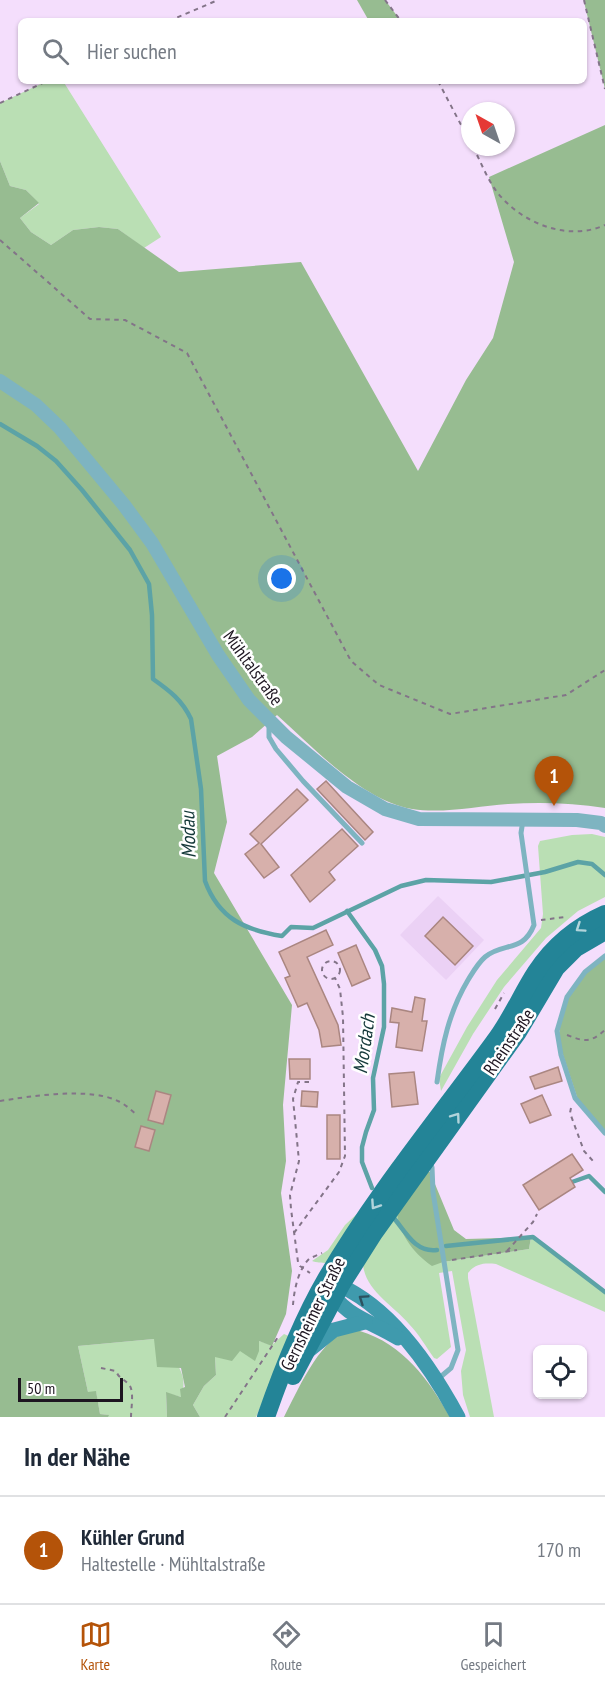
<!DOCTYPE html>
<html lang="de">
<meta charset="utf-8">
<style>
:root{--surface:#fff;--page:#f6f6f7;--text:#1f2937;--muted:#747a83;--line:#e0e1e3;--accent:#b45309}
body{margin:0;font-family:"PT Sans Narrow",sans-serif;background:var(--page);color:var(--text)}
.controls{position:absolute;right:18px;bottom:18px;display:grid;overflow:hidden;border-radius:9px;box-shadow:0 2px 4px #0004}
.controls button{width:54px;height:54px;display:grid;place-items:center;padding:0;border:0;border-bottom:2px solid var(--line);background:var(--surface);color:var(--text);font:30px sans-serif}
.compass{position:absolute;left:461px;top:102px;width:54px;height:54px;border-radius:50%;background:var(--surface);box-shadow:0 2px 4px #0004;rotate:320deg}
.scale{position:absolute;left:18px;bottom:15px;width:105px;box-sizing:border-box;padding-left:6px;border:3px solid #1d1520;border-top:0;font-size:16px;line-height:21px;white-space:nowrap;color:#1d1520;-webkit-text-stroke:4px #fff;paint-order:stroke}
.you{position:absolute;left:282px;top:579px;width:21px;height:21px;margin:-15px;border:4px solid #fff;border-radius:50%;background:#1a73e8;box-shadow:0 0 0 9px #1a73e833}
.badge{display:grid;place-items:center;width:39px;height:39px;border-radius:50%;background:var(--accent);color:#fff;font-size:20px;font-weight:700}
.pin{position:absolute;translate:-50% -50px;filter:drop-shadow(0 2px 3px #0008)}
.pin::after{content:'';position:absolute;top:32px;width:21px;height:18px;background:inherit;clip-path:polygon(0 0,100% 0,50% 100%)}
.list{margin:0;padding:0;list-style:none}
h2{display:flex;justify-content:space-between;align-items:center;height:78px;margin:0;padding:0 24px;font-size:26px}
h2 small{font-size:20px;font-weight:400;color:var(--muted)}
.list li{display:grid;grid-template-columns:39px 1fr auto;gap:18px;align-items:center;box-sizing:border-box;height:108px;padding:0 24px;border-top:2px solid var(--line)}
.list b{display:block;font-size:22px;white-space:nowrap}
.list p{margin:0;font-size:20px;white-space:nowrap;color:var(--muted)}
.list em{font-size:20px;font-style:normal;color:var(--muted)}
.icon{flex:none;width:33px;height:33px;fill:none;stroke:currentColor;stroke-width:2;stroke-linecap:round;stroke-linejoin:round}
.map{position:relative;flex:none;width:605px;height:1417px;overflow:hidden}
.search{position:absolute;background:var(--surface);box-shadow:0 2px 4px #0004;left:18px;right:18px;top:18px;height:66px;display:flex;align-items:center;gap:15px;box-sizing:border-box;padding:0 21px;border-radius:9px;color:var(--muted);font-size:22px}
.sheet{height:186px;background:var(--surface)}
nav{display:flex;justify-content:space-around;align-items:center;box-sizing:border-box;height:84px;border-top:2px solid var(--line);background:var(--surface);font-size:16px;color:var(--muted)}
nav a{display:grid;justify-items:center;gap:3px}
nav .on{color:var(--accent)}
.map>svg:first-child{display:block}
.built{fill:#ebd1f5}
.green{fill:#badfb4}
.forest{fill:#97bc91}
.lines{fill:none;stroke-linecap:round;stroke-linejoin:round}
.stream{stroke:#5ca3a6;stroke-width:4.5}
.building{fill:#d7b0ab;stroke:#aa8681;stroke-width:1.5}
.path{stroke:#837488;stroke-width:2;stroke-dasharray:4.5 4.5;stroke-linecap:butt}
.service{stroke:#7eb4c1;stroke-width:5}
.tertiary{stroke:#7eb4c1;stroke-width:14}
.secondary{stroke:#3f9aad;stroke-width:15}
.primary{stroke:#238497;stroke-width:18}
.oneway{stroke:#b2d4db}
.oneway2{stroke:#2c515f}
.labels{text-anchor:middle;stroke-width:5;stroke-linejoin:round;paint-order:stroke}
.street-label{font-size:18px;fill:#1d1520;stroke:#fff}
.water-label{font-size:20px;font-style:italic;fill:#15393a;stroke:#fff}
</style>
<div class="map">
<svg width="605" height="1417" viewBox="0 0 605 1417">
<rect width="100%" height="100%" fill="#f4defc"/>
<path class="built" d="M438,896l46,44 -38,40 -46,-45z"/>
<g class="green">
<path d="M47,81h16l98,156 -17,11 -26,-19 -19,-2 -26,3 -22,15 -20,-13 -11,-14 19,-14 -13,-14 -16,-4 -10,-25v-58z"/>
<path d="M592,834l13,3v60l-27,14 -32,27 -42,49 -31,47 -32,57 -2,-13 28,-51 30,-47 44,-52 2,-14 -5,-68 2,-5 32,-6z"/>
<path d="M393,1162l50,100 86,-13 2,-12 4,1 70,55v19l-109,-48c-11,-1 -20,-1 -28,9v5l26,139h-24l-7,-22 -2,-24 5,-21 -14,-79 -13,2 12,74 -14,12 -3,-1c-8,-11 -15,-24 -25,-34 -16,-19 -46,-35 -46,-62 -12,0 -41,3 -51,-1l16,-11 17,-25 16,-15z"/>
<path d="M284,1334l7,3 -35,80h-56l-7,-12 11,-19 12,-11 -1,-18 24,-6 20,-10 13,4z"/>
<path d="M154,1339c16,17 37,32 27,58l-15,-4 1,24h-59v-2l-8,-1 -4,-22h-8l-10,-46z"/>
</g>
<g class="forest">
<path d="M357,0h28l16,21h-32z"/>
<path d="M584,0h21v89l-20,-83z"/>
<path d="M605,125v683c-32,-5 -64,-6 -97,-4 -31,2 -65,10 -96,5 -49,-8 -99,-62 -135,-94l-25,22 -35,19 10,66 -13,51 78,132 -9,100 3,56 -5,32 11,78 -6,43 -14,32 -13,-5v10l-4,10 -15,-10 -8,10 -17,-4 1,18 -12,11 -11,19 7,12h-33l-1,-25 15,5 -1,-8 5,-2 -4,-19 -24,-1 -3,-28 -76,7 10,46 8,-1 4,23 9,1 -1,2h-108v-1256l10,25 16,4 13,13 -19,15 11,14 20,13 22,-15 26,-3 19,2 61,43 122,-10 117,209 48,-91 27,-42 21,-76 -25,-85z"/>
<path d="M605,956v177l-26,-30 -21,-63 5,-34 17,-29z"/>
<path d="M427,1171l3,1 24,58 12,9 65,-2 -2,12 -86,13 -11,4c-21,-15 -33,-33 -36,-58z"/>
<path d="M360,1331c43,13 69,49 90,86h-166c12,-23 35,-77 62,-85 4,-1 10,-1 14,-1z"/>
</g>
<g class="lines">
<g class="stream">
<path d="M0,424l37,22 19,15 26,29 48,60 19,34 3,31 1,64c17,12 29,21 38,40l10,70 4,92c14,38 40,49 77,55l9,-9 22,1 88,-42 25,-6 65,2 54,-10 33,-10 14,2 13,11"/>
<path d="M347,911l28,39 7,16 2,18v43l-11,51 1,32 -8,22 -4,15v15l10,26"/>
<path d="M572,1182l17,-6 16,16"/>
<path d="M394,1218c12,15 22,35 43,32"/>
<path d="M446,1246l87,-9 72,55"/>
</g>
</g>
<g class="building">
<path d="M326,781l47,51 -8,8 -48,-51z"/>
<path d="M297,789l11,11 -47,44 18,23 -15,11 -19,-24 14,-11 -9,-9z"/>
<path d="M342,829l16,17 -29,26 6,8 -25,22 -19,-27z"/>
<path d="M443,917l30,29 -18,19 -30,-29z"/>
<path d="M326,930l7,15 -26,12 31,68 3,20 -19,2 -3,-17 -12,-27 -9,4 -13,-29 5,-2 -11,-24z"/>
<path d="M356,945l14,33 -18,8 -14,-33z"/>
<path d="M415,997l10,2 -3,22h5l-5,30 -26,-4 3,-24 -9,-1 2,-14 20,4z"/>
<path d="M289,1059h21v20h-20z"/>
<path d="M558,1067l4,14 -27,8 -5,-12z"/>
<path d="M414,1072l4,32 -26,3 -3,-33z"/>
<path d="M156,1091l15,4 -8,29 -15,-4z"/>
<path d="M302,1091l16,1 -1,15 -16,-1z"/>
<path d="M542,1095l9,20 -21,8 -9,-19z"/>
<rect x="327" y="1115" width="13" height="44"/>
<path d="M141,1126l14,4 -6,21 -14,-4z"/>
<path d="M572,1154l11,16 -13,8 5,9 -36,23 -16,-25z"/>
</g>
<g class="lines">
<g class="path">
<path d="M385,0l16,21"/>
<path d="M584,0l21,89"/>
<path d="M169,21l49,-21"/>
<path d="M438,81l32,61"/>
<path d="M0,103l47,-22"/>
<path d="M473,147c8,15 14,32 24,45 24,31 71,50 108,33"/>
<path d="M0,240l90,79 35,1 62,33 164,308 28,24 71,29 116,-19 39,-25"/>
<path d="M541,920l24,-3"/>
<circle cx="331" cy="970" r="9"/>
<path d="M495,1009l9,-16"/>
<path d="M567,1035c18,7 23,8 38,-5"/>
<path d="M309,1082h-11l-5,17 6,62 -9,34 1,14 7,53 2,4 10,7"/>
<path d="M0,1101c32,-5 89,-14 118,0 7,3 13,9 19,14"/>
<path d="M571,1108l-1,5 14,38 10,11"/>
<path d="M294,1233l45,-61 6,-16 -2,-139 -3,-28 -5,-11"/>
<path d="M507,1251l26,-29 4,-8"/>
<path d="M452,1260l65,-10"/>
<path d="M293,1305c1,-14 5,-35 16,-46 3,-2 9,-4 13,-6"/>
<path d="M101,1368l15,3c3,8 9,8 14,15 4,7 1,23 1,31"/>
<path d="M225,1417l53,-80"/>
</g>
<g class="service">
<path d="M269,723v14l7,12 27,32 59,62"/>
<path d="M605,956l-20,16 -18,25 -10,34 4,24 14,43 30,35"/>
<path d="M437,1082c5,-37 12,-70 31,-102 5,-8 10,-17 17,-23 18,-15 38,-4 49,-32l-13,-92 2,-13"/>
<path d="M432,1167l1,25 25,158 -7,18 -13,11"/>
</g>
<path class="tertiary" d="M0,381l36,24 24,23 64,77 28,38 66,112 31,45 37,37 61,50 38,22 34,10 158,1 24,3 4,3"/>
<g class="secondary">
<path d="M331,1282c56,20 100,85 127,135"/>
<path d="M329,1288c14,28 44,34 69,50"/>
<path d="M308,1351l26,-21 31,-8"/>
</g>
<g class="primary">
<path d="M293,1376l48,-91 33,-52 144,-201 38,-64 20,-20 29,-17"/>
<path d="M266,1417c16,-46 35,-95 60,-138 49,-84 111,-159 168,-237 17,-22 27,-47 42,-70 17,-26 42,-46 69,-58"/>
</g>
</g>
<defs><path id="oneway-chevron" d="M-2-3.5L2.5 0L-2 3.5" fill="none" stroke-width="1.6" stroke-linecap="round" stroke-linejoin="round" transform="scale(1.5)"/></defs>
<g class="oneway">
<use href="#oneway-chevron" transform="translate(580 928) rotate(146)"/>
<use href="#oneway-chevron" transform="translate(456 1117) rotate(-54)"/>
<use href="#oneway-chevron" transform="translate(375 1205) rotate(124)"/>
</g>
<use class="oneway2" href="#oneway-chevron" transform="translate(363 1299) rotate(-146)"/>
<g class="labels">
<g class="street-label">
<text transform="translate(253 668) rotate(54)" y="6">Mühltalstraße</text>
<text transform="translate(509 1042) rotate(-56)" y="6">Rheinstraße</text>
<text transform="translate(313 1314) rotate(-64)" y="6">Gernsheimer Straße</text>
</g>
<g class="water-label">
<text transform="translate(188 835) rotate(-92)" y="7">Modau</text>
<text transform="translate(364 1044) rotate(-82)" y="7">Mordach</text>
</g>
</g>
</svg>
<div class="controls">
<button><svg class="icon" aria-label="locate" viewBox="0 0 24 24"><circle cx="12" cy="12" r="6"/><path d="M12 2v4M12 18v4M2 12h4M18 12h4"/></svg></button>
</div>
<svg class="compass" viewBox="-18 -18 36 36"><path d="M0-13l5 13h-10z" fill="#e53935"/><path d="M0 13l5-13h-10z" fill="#747a83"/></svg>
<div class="scale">50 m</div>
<div class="you"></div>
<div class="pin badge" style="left:554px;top:806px">1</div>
<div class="search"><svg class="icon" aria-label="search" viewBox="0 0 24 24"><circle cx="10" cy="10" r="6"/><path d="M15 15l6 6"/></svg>Hier suchen</div>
</div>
<section class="sheet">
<h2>In der Nähe<small></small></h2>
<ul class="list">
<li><span class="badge">1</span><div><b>Kühler Grund</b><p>Haltestelle · Mühltalstraße</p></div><em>170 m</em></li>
</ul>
</section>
<nav>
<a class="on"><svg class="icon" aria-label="map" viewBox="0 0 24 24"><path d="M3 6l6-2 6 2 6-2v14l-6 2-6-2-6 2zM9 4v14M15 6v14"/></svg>Karte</a>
<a><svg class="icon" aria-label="directions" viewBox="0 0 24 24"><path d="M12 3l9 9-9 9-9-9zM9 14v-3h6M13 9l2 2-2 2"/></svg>Route</a>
<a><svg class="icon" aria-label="saved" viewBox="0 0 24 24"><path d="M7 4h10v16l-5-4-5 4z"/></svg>Gespeichert</a>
</nav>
